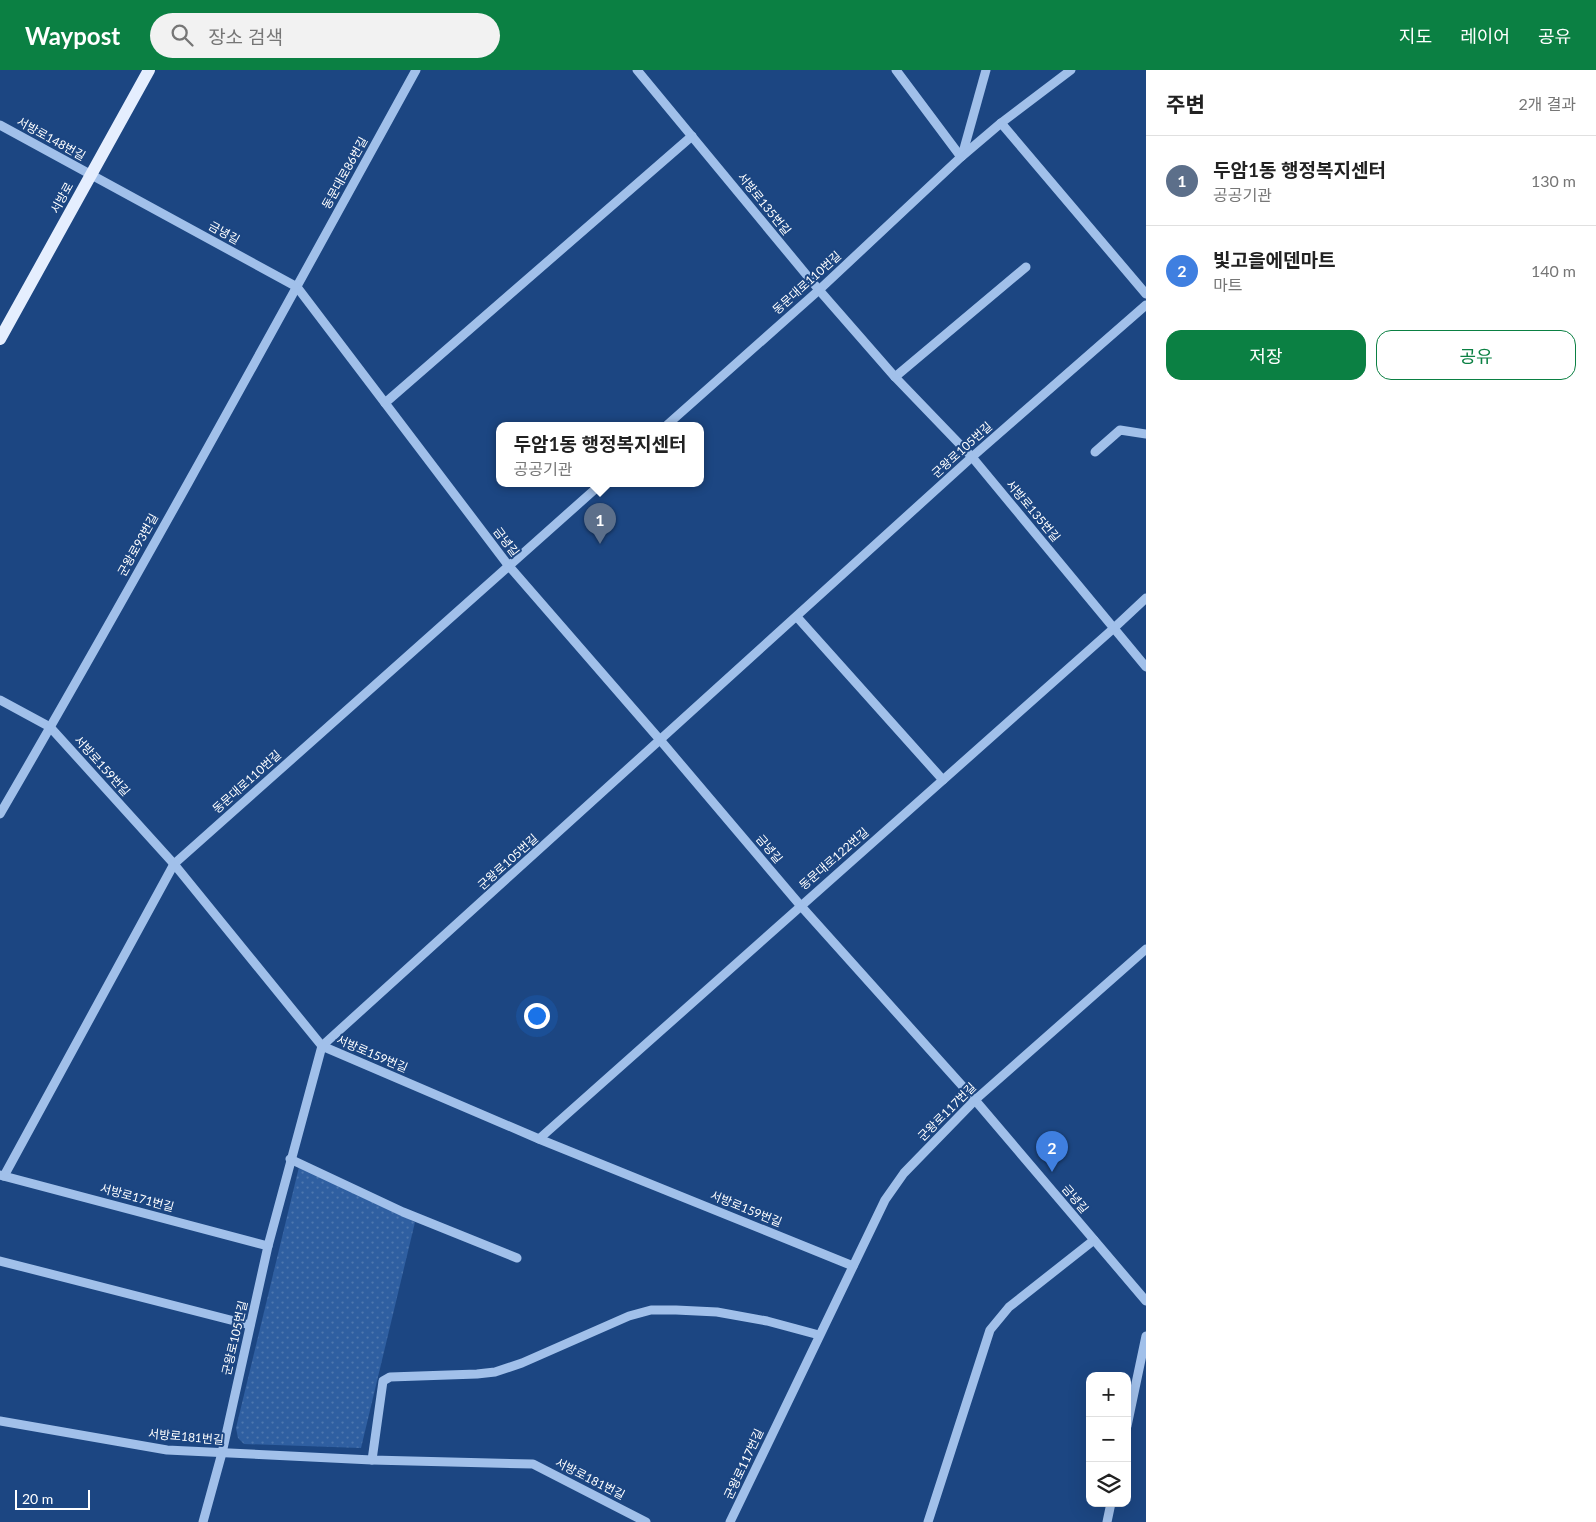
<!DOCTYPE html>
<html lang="ko">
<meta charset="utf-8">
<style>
:root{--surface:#fff;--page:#f2f2f2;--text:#222;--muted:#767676;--line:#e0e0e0;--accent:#0b8043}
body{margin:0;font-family:Lato,"Noto Sans KR",sans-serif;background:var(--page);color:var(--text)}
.controls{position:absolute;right:15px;bottom:15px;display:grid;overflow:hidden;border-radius:10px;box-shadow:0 5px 20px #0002}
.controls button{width:45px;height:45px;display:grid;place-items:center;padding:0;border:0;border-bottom:1px solid var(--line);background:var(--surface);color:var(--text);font:25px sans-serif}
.scale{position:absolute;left:15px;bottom:12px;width:75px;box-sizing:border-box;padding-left:5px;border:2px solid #fff;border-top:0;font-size:14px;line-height:18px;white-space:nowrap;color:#fff;-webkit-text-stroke:4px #1c4682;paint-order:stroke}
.you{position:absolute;left:536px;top:945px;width:18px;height:18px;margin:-12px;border:4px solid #fff;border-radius:50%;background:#1a73e8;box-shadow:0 0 0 8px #1a73e833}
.badge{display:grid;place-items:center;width:32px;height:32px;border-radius:50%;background:var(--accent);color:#fff;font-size:16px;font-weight:700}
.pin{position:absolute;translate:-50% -41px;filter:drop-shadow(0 1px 2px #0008)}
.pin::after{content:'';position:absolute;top:26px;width:18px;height:15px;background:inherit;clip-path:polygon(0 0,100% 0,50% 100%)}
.popup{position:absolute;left:496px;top:352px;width:208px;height:65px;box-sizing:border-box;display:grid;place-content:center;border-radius:10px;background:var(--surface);filter:drop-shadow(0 1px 4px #0005);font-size:16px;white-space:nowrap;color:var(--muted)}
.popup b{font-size:19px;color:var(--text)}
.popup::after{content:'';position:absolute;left:50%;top:100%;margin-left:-10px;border:10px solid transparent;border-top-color:var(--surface)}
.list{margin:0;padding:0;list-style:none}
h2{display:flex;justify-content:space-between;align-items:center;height:65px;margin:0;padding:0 20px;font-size:21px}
h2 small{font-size:16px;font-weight:400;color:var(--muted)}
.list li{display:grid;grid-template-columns:32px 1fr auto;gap:15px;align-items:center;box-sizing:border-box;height:90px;padding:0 20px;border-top:1px solid var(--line)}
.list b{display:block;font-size:19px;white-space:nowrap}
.list p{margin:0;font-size:16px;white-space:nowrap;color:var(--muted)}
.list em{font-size:16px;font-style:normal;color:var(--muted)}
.actions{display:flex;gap:10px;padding:15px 20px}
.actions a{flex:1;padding:11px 0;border:1px solid var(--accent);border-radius:15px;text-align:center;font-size:18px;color:var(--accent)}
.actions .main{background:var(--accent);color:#fff}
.icon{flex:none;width:28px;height:28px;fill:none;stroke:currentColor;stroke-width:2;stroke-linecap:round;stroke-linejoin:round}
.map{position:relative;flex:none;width:1146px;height:1452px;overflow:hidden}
header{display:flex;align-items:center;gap:30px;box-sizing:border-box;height:70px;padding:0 25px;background:var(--accent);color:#fff}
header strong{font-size:24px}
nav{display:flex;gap:28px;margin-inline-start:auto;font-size:18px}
.search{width:350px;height:45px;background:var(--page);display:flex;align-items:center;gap:12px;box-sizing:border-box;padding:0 18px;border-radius:28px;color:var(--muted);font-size:19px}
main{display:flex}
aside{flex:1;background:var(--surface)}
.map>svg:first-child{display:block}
.grass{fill:url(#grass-dots)}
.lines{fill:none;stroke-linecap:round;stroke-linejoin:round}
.minor{stroke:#a1c0ea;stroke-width:9}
.major{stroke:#e5eefe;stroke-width:12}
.labels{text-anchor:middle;stroke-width:4;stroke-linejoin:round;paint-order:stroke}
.street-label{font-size:12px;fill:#fff;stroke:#1c4682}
</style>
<header>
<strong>Waypost</strong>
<div class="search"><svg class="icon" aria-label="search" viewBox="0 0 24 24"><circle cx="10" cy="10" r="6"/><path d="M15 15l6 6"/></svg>장소 검색</div>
<nav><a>지도</a><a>레이어</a><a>공유</a></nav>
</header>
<main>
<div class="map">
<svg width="1146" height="1452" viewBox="0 0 1146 1452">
<defs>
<pattern id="grass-dots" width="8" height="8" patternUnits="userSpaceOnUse" patternTransform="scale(1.25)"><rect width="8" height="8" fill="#2f5fa1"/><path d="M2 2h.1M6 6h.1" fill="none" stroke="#4e77af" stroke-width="1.8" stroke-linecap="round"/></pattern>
</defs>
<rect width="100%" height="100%" fill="#1c4682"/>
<path class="grass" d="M299,1097l116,55 -54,226 -117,-4 -6,-6 -2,-10z"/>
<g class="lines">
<g class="minor">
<path d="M637,0l182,220 76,87 77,80 174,210"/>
<path d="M896,0l65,87"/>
<path d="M1001,53l145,171"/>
<path d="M0,55l297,162 211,278 153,176 139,164 175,195 171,201"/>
<path d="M962,86l24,-86"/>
<path d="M895,307l131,-110"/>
<path d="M385,333l307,-267"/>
<path d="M667,355l152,-135 142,-133 40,-34 70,-53"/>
<path d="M1095,382l25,-22 26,4"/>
<path d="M797,547l146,163"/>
<path d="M0,630l50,27 124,137 148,182 217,93 314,127"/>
<path d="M0,744c143,-246 279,-495 416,-744"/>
<path d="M539,1069l575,-511 32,-30"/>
<path d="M290,1089l113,53 114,46"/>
<path d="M0,1105l268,71"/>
<path d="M4,1106l170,-312 428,-381"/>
<path d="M0,1191l250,64"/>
<path d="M0,1351l167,29 205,10 161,4 113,58"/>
<path d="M1127,1356l19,-90"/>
<path d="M372,1390l11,-79 7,-4 87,-3 18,-2 27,-9 107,-47 22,-6h25l41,2 50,9 52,14"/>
<path d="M203,1452l19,-69 46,-207 54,-200 650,-589 174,-152"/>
<path d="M730,1452l155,-322 19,-27 71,-73 171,-151"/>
<path d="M928,1452l62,-192 19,-23 85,-67"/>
<path d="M1107,1452l4,-19"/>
</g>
<path class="major" d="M0,269l149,-269"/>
</g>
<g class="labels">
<g class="street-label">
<text transform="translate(51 69) rotate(29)" y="4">서방로148번길</text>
<text transform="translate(345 103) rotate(-61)" y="4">동문대로86번길</text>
<text transform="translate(62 128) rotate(-61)" y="4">서방로</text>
<text transform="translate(764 134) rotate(51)" y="4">서방로135번길</text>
<text transform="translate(224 163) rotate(29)" y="4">금녕길</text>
<text transform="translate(807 213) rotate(-42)" y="4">동문대로110번길</text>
<text transform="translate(962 380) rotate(-42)" y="4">군왕로105번길</text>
<text transform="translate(1033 441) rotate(50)" y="4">서방로135번길</text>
<text transform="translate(506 472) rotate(53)" y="4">금녕길</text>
<text transform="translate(138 475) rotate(-61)" y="4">군왕로93번길</text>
<text transform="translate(102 696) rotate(48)" y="4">서방로159번길</text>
<text transform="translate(247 712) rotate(-42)" y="4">동문대로110번길</text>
<text transform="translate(769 779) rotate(50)" y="4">금녕길</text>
<text transform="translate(834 789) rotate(-41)" y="4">동문대로122번길</text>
<text transform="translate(508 792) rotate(-42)" y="4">군왕로105번길</text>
<text transform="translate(372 984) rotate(23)" y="4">서방로159번길</text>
<text transform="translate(947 1042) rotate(-45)" y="4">군왕로117번길</text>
<text transform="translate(137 1128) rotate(15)" y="4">서방로171번길</text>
<text transform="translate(1075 1129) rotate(50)" y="4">금녕길</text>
<text transform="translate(746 1139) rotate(22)" y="4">서방로159번길</text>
<text transform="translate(235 1268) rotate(-77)" y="4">군왕로105번길</text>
<text transform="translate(186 1367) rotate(5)" y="4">서방로181번길</text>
<text transform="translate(744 1394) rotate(-65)" y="4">군왕로117번길</text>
<text transform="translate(590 1409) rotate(27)" y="4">서방로181번길</text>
</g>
</g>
</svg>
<div class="controls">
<button>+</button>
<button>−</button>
<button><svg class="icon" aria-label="layers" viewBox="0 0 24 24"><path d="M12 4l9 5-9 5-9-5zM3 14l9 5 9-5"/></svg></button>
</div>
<div class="scale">20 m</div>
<div class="you"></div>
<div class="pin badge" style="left:600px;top:474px;background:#5c6f8a">1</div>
<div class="popup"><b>두암1동 행정복지센터</b>공공기관</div>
<div class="pin badge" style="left:1052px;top:1102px;background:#3f7fe0">2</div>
</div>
<aside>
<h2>주변<small>2개 결과</small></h2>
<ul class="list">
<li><span class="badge" style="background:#5c6f8a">1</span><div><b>두암1동 행정복지센터</b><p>공공기관</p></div><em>130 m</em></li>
<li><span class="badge" style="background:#3f7fe0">2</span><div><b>빛고을에덴마트</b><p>마트</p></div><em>140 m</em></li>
</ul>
<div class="actions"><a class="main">저장</a><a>공유</a></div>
</aside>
</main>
